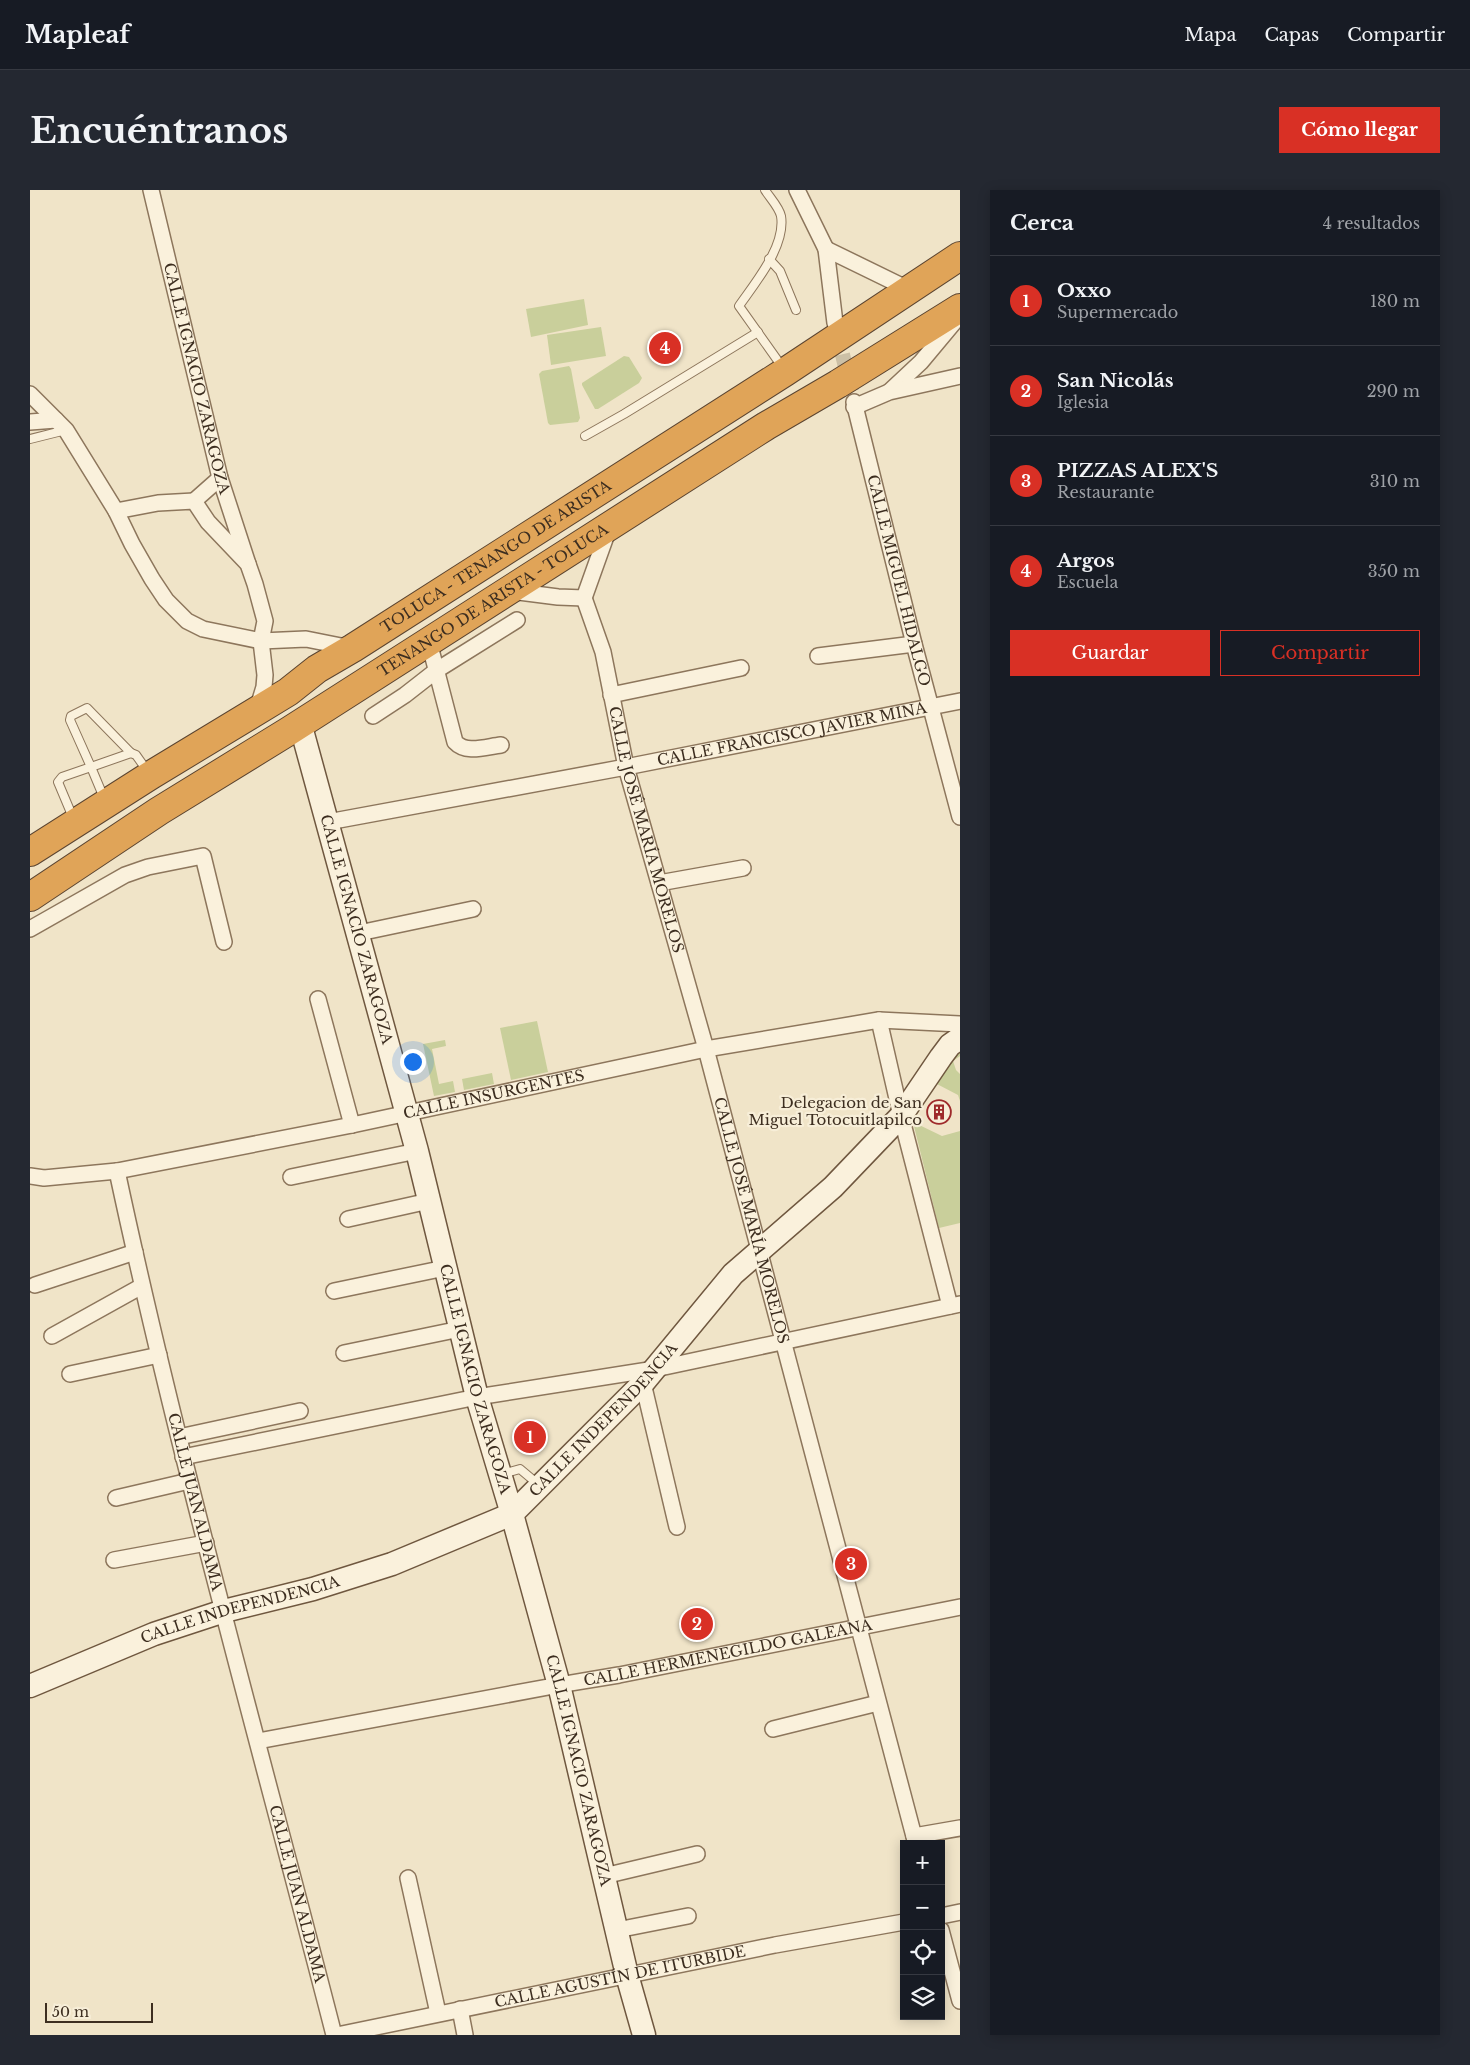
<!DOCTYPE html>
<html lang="es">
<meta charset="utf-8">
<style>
:root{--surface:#171b24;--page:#242831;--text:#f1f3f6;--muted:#9ea1a6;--line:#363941;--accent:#d93025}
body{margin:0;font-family:"Libre Baskerville",serif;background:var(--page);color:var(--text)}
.controls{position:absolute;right:15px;bottom:15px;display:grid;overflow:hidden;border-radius:0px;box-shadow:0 2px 12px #0003}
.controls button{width:45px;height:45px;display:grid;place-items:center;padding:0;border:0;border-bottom:1px solid var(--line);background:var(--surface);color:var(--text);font:25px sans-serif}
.scale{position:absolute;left:15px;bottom:12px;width:108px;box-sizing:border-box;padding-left:5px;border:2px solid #3d2e20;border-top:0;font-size:14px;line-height:18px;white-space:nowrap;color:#3d2e20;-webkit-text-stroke:4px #f7eed8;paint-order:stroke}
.you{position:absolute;left:382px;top:871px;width:18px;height:18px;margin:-12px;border:4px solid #fff;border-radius:50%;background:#1a73e8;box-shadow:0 0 0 8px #1a73e833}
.badge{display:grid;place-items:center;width:32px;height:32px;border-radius:50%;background:var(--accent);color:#fff;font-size:16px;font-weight:700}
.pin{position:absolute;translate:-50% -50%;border:2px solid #fff;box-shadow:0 1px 5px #0006}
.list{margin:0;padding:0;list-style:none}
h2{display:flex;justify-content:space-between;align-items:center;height:65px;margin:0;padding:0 20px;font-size:21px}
h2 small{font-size:16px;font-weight:400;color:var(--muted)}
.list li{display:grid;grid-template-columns:32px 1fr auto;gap:15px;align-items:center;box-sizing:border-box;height:90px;padding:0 20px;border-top:1px solid var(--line)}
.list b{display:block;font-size:19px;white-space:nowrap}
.list p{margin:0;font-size:16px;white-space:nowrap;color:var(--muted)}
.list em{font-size:16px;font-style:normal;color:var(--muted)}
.actions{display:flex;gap:10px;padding:15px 20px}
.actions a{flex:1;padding:11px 0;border:1px solid var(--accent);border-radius:0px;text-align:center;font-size:18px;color:var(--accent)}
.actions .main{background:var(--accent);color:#fff}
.icon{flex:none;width:28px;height:28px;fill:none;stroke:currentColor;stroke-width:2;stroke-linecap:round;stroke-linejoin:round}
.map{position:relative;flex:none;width:930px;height:1845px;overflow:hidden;border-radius:0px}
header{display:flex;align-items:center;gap:30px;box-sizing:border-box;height:70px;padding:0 25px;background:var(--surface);border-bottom:1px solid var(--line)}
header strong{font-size:24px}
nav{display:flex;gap:28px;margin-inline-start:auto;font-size:18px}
.intro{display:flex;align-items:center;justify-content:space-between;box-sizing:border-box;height:120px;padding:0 30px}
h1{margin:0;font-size:35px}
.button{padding:12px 22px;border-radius:0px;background:var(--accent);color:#fff;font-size:18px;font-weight:700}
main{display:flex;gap:30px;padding:0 30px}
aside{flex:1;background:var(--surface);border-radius:0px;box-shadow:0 2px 12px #0003}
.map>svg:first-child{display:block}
.green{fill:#c9cf9b}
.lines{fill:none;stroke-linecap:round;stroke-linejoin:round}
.street-tunnel{stroke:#ccc0a6;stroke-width:15;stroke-dasharray:15 8;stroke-linecap:butt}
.lane-casing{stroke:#8d765c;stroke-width:10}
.street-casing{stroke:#8d765c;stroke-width:18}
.secondary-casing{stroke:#6f573f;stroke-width:25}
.highway-casing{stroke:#5b4430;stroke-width:30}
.lane{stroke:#faf1dc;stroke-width:8}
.street{stroke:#faf1dc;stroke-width:15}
.secondary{stroke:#faf1dc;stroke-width:22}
.highway{stroke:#e0a458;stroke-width:28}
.labels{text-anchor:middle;stroke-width:4.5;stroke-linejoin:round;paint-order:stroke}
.street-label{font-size:15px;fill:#3d2e20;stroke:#f7eed8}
.poi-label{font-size:15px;fill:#3d2e20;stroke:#f7eed8;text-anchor:end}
</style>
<header>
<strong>Mapleaf</strong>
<nav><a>Mapa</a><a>Capas</a><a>Compartir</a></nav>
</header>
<div class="intro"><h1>Encuéntranos</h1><a class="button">Cómo llegar</a></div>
<main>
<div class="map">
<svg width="930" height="1845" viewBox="0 0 930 1845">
<rect width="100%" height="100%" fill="#f0e4c8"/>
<g class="green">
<path d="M554,109l4,26 -57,12 -5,-28z"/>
<path d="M571,137l5,29 -55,9 -4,-30z"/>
<path d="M594,166l5,1 13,21 -3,5 -41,26h-3l-13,-24v-2z"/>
<path d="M539,176l2,3 9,49 -2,4 -28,3 -2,-2 -9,-49 3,-3z"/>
<path d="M507,831l11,51 -37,8 -11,-52z"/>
<path d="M415,850l1,6 -14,3 7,35 14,-3 2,11 -21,4 -11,-52z"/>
<path d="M930,857v9l-7,5 3,9 4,4v27l-2,-6 -23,-12z"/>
<path d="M462,883l2,11 -30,6 -2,-11z"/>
<path d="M883,932l29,14 18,-5v92l-21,5z"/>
</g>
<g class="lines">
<path class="street-tunnel" d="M807,142l17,70"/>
<g class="lane-casing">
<g id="lane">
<path d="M735,0c5,8 14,17 16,26 5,30 -26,67 -42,90l44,62"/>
<path d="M739,69l11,12 16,39"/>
<path d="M555,246l39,-22 134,-82"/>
<path d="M0,249l36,-9"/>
<path d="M74,608l-13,-31 40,-14 5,2 12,17"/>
<path d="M44,630l-16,-38 4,-5 29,-10 -21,-47 1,-4 16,-8 44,45"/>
<path d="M472,1284l18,-5 19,16"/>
</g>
</g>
<g class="street-casing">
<g id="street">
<path id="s1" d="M121,0l69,288 28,86"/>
<path d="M767,0l29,59 9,74"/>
<path d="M796,59l82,40"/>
<path d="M860,201l31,-29 35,-42"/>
<path d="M0,204l36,36 50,81 16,33 20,35 14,21 21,21 16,8 58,12 45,-2 45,9"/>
<path id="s2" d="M824,212l60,242 46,173"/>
<path d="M824,217l35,-15 71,-16"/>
<path d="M0,232l26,-2"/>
<path d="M164,311l26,-23"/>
<path d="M86,321l42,-8 36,-2 14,21 40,42 7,20 10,37 -4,20 4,34 -1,12 -7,23"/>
<path d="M481,401l47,6 26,1"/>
<path id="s3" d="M554,408l19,54 23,115 80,282 210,795"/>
<path d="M554,408l25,-70"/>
<path d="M399,452l26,100c11,12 30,5 46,3"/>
<path d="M788,466l96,-12"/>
<path d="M581,505l130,-27"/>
<path d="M343,526l32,-21 32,-25 80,-50"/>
<path id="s4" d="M298,632l298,-55 334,-66"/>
<path d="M629,693l84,-15"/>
<path d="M0,739l95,-54 23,-8 55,-11 21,86"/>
<path d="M329,743l114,-24"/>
<path d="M288,809l34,126"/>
<path d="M849,830l22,96 49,190"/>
<path id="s5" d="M87,981c62,290 143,576 217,864"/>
<path id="s6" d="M0,986l14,2 73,-7 235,-46 354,-76 173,-29 81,4"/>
<path d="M261,987l126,-26"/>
<path d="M318,1029l81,-18"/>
<path d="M5,1095l100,-33"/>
<path d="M304,1101l111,-23"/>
<path d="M22,1146l90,-50"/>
<path d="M314,1163l116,-24"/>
<path d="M40,1184l89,-19"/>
<path d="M613,1193l34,144"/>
<path d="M149,1247l121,-26"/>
<path d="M153,1267l294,-60 178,-28 305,-65"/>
<path d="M86,1308l73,-17"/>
<path d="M84,1370l92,-17"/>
<path d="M743,1539l105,-26"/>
<path id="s7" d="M228,1551l301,-56 60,-10 341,-68"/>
<path d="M884,1646l46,-8"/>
<path d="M574,1686l93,-22"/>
<path d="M378,1688l30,135"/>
<path d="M911,1726l19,-4"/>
<path d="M587,1740l71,-14"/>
<path d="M911,1740l19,71"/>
<path d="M430,1819l5,26"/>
<path id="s8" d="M307,1845l438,-90 129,-23"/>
</g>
</g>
<g class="secondary-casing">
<g id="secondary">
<path id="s9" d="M270,533l117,428 60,246 35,117 47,171 68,290 17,60"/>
<path id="s10" d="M0,1496l124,-52 70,-23 89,-22 79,-25 120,-50 131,-131 90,-109 100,-87 68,-71 40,-59 9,-12 10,-7"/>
</g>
</g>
<g class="highway-casing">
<g id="highway">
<path id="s11" d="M0,662l121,-77 137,-83 29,-23 36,-21 432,-276 175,-116"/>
<path id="s12" d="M0,707l129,-86 130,-80 477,-305 72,-42 122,-76"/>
</g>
</g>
<use href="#lane" class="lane"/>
<use href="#street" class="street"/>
<use href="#secondary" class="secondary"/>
<use href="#highway" class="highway"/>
</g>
<defs>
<g id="building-ring" transform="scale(1.25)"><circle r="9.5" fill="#f7eed8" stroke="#9e2a2b" stroke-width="1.5"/><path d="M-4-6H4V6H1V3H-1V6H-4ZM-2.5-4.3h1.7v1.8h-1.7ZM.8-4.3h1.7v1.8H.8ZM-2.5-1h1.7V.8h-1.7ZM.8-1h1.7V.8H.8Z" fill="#9e2a2b"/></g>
</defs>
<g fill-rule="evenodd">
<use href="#building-ring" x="909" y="922"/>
</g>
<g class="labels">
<g class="street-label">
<text dy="5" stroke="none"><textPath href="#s1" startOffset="194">CALLE IGNACIO ZARAGOZA</textPath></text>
<text dy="5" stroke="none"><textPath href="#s11" startOffset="552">TOLUCA - TENANGO DE ARISTA</textPath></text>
<text dy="5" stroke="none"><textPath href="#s2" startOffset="184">CALLE MIGUEL HIDALGO</textPath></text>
<text dy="5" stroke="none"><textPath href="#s12" startOffset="550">TENANGO DE ARISTA - TOLUCA</textPath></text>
<text dy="5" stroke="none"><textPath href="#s4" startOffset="472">CALLE FRANCISCO JAVIER MINA</textPath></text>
<text dy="5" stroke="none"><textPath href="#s3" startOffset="240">CALLE JOSÉ MARÍA MORELOS</textPath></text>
<text dy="5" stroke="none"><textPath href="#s9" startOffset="214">CALLE IGNACIO ZARAGOZA</textPath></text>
<text dy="5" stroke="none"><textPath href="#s6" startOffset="472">CALLE INSURGENTES</textPath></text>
<text dy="5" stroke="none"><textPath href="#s3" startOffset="645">CALLE JOSÉ MARÍA MORELOS</textPath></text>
<text dy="5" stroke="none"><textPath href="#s9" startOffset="679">CALLE IGNACIO ZARAGOZA</textPath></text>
<text dy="5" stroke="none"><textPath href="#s10" startOffset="644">CALLE INDEPENDENCIA</textPath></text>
<text dy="5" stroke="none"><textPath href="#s5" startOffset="340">CALLE JUAN ALDAMA</textPath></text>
<text dy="5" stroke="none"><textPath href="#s10" startOffset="224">CALLE INDEPENDENCIA</textPath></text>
<text dy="5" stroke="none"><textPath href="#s7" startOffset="478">CALLE HERMENEGILDO GALEANA</textPath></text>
<text dy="5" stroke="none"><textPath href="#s9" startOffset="1084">CALLE IGNACIO ZARAGOZA</textPath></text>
<text dy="5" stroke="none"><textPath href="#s5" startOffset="745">CALLE JUAN ALDAMA</textPath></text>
<text dy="5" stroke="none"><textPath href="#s8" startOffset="289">CALLE AGUSTÍN DE ITURBIDE</textPath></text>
</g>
<g class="poi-label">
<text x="892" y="918">Delegacion de San<tspan x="892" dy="17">Miguel Totocuitlapilco</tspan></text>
</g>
</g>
</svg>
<div class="controls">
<button>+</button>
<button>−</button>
<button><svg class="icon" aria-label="locate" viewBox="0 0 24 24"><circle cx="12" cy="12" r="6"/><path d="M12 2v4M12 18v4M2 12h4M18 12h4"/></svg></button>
<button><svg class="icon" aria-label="layers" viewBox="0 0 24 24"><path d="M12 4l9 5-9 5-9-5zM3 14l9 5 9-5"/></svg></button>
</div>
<div class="scale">50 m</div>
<div class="you"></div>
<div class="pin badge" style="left:500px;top:1247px">1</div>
<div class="pin badge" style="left:667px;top:1434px">2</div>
<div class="pin badge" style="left:821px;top:1374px">3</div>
<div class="pin badge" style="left:635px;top:158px">4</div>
</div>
<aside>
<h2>Cerca<small>4 resultados</small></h2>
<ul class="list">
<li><span class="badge">1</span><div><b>Oxxo</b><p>Supermercado</p></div><em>180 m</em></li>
<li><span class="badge">2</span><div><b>San Nicolás</b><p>Iglesia</p></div><em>290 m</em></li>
<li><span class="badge">3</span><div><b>PIZZAS ALEX'S</b><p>Restaurante</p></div><em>310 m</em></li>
<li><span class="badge">4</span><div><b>Argos</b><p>Escuela</p></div><em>350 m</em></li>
</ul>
<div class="actions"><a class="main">Guardar</a><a>Compartir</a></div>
</aside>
</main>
